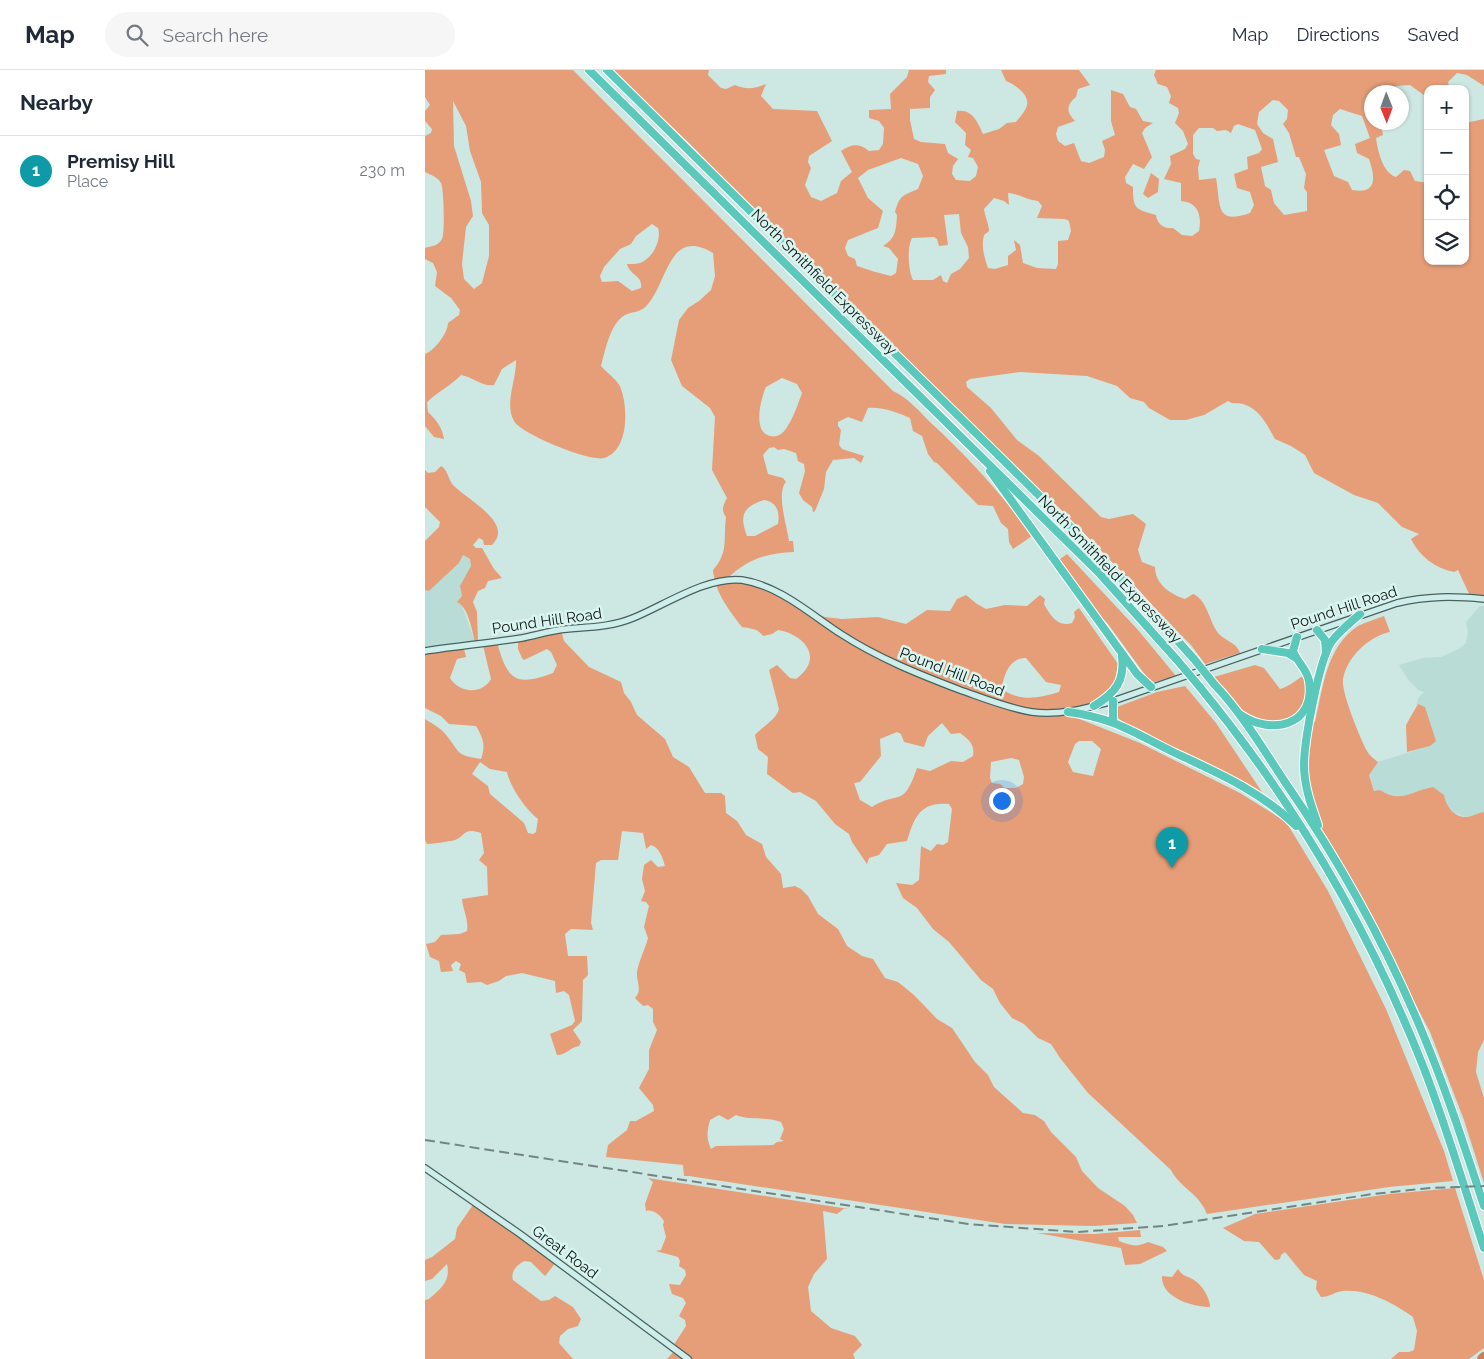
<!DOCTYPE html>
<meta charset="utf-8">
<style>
:root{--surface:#fff;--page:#f6f6f7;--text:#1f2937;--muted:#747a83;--line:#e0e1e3;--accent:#0b8043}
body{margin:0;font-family:Raleway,sans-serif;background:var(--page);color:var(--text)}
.controls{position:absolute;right:15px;top:15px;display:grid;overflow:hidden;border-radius:10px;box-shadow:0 1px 4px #0004}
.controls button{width:45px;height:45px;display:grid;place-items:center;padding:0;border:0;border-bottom:1px solid var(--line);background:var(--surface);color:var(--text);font:25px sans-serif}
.compass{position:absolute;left:939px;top:15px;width:45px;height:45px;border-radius:50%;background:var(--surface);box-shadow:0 1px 4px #0004;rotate:179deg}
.you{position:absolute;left:576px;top:730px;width:18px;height:18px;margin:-12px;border:4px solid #fff;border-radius:50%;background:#1a73e8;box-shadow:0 0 0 8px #1a73e833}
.badge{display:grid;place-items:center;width:32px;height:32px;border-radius:50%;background:var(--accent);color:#fff;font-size:16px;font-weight:700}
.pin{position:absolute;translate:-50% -41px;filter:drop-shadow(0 1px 2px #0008)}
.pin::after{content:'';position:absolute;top:26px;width:18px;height:15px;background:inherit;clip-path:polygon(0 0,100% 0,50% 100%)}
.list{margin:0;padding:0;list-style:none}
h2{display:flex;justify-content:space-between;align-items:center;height:65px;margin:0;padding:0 20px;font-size:21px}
h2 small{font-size:16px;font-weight:400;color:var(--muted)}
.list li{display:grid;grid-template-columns:32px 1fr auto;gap:15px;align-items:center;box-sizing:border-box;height:70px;padding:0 20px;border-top:1px solid var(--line)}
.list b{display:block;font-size:19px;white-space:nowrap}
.list p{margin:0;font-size:16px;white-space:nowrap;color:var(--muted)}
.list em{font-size:16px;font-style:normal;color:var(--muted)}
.icon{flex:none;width:28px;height:28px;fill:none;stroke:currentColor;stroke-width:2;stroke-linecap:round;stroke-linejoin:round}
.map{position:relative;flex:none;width:1059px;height:1289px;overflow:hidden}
header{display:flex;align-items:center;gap:30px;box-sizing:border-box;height:70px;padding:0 25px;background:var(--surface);border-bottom:1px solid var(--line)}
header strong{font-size:24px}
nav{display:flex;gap:28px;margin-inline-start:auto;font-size:18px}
.search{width:350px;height:45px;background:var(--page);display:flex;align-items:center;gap:12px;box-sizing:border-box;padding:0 18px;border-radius:28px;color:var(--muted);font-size:19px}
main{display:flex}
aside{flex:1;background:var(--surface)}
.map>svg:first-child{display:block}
.built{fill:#b9dcd6}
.forest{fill:#e59e78;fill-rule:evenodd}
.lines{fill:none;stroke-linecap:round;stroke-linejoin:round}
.river{stroke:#c6815c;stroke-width:10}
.secondary-casing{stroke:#4a625e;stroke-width:8}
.highway-casing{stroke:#fff;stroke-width:10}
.secondary{stroke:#ceeeeb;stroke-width:5.5}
.highway{stroke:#5bc8bc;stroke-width:8}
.rail{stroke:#738582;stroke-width:2;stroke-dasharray:10 5;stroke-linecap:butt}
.highway-bridge-casing{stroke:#fff;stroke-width:10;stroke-linecap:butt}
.highway-bridge{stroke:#5bc8bc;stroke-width:8}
.labels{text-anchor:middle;stroke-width:5;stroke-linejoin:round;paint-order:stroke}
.street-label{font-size:15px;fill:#0e1716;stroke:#daf5f0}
</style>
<header>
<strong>Map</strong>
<div class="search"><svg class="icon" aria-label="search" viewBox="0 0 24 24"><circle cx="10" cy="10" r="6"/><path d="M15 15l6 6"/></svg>Search here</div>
<nav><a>Map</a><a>Directions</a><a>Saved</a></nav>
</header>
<main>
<aside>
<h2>Nearby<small></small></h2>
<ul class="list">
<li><span class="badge" style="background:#0f9aa8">1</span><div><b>Premisy Hill</b><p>Place</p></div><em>230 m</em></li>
</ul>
</aside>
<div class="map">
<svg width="1059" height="1289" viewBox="0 0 1059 1289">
<rect width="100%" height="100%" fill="#cde7e3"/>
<g class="built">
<path d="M38,485l7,4 1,7 -8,18 -2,19 14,39 -50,9v-61l4,1 30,-28z"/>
<path d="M1055,536h4v206l-18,5 -11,-4 -9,-8 -37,-11 -8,3h-11l-10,-7 -5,2 -6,-17 2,-6 7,-7 52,-16 -5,-39 -8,-3 1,-6 6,-6 -6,-2 -11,-12 -8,-13 24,-7 18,-1 18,-8 7,-6 2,-11 -2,-10z"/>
</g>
<g class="forest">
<path d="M0,0h148l320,321c14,6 27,21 38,32 39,36 70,70 101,113l-19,13 -4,-7 -1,-13 -7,-6 -8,-17 -15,-1 -41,-42 -3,-1 -6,-8 -6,-18 -9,-5 -3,-13c-9,-5 -31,-12 -42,-10l-6,14 -14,-5 -10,5v4l3,4 -2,15 3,4 22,7 -3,7 -7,-5 -21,2 -7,12 -2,17 -9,22 -2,1 -1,-5 -9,-7 -4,-7 6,-22 -1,-7 -6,-3 -2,-8 -12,-4 -6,1 -4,-3 -5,1 -6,7 5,19 15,4 3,4c-10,11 1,44 3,59h4l1,11c-27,1 -46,7 -66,26l32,7 51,27 14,5 17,2 36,-2 28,7 21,-14 23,1 7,-12 9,-4 11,9 9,5 19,-4 22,1 13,-11 5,4 -1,5c6,11 14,24 28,19l3,-6 -1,-5 5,-4 39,56 -5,28 -36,26 63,25 100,50 43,27 5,5 40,66 58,118 58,142 9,30 -64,6 -182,27c-9,-22 -26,-25 -36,-44l-83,-77 -28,-35 -9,-14 -13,-6 -14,-14 -12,-6 -12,-15 -7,-14 -12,-9 -32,-38 -16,-13 -16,-21 -14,-10 -7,-15 16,2 7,-5 2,-34 10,5 6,-7 6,1 5,-3 4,-33 -3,-5c-29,-3 -35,14 -42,37l-20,3 -8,11 -10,3 -2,6 -15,-22 -3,-8 -14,-10 -19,-23 -16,-9 -7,1 -26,-19 1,-17 -10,-8 -3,-14c8,-9 21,-15 24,-26l-10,-39 8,-5 13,13 6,1c28,-20 10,-44 -18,-49l-6,4 -9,2c-4,-7 -14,-8 -21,-9 -14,-18 -27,-35 -29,-57 16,-18 10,-30 13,-53 -5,-7 -3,-12 1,-19l-15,-28 3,-53 -5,-9 -28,-22 -11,-26 8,-40 9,-12 11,-7 12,-11 4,-14 -2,-23c-44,-26 -45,28 -65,51 -7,9 -15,7 -23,11 -15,8 -20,37 -24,51 6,7 18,15 20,23 7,19 8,62 -17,69 -14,4 -83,-24 -90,-37 -10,-17 3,-43 2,-61l-14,9 -8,16c-11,2 -22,-8 -33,-10 -9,10 -31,22 -34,28l1,9c9,9 14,15 16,27l-10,-2 -9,-11v-72c9,-3 23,-21 23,-31l11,-8 1,-5 -9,-12 -16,-12 2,-14 -4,-9 -8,-4v-11c7,-2 13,-2 17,-9 3,-5 2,-50 -1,-56 -3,-6 -10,-8 -16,-11v-36l6,-3 1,-4 -7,-8v-10l5,-6 -5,-8zM28,31l13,25 4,25 11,31 1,31 7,12v31l-7,27 -8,6 -10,-10 -2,-15 4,-37 7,-11 -2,-15 -17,-55zM227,154l6,4c4,12 -6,31 -18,35 -3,1 -9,1 -13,1 3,12 16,11 14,24l-9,3 -14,-10 -16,1 -2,-6 4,-9 16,-18 11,-5 5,-8zM357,308l15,6 5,9c-4,11 -12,35 -21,41 -3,2 -7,3 -11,2 -18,-4 -9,-38 -4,-49zM339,430c13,2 16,12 14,24l-23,12h-8c-8,-21 -4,-29 17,-36zM601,588l20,24 15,3 -2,7c-20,6 -39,10 -57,-3 1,-13 8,-32 24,-31zM517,653l9,11 9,-1c9,7 15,11 13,23l-10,6 -12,-1 -21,10 -13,-3c-14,41 -18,22 -45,39l-12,-7 -6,-17 6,-1 21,-26 -1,-17 17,-7 4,2 3,8 20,5 4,-11zM654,671h13l9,8 -8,27 -20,-4 -5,-10 7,-18zM586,688l8,2 5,17 -1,7 -7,4h-11l-5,-4 -8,-1 -2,-5 1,-16z"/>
<path d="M186,0h98l-1,5 13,13 5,1 9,-4c12,5 19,4 31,-1l-5,12 12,13 44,2 15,30 -23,15 -1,6 3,6 -6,17 6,12 10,4 16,-8 4,-12 11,-9 -11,-21c11,-7 17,-8 28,0l10,-1 4,-6 1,-16 -5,-7 -10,-3v-8l22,-1 -1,-15 17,-17 2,-7h37v4l-17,2 -1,6 7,8 -5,7v11l-20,1v11l4,19 7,3 24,2 3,9 10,6 -5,7 -1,8 4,6 14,1 6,-5 2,-9 -5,-9 -5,-1 3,-7 -6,-5 1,-12 -11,-11 2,-11c15,-2 20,10 26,23l16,-5 8,-6 9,-1c3,-4 8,-9 10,-14 6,-12 -10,-23 -20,-27l-5,-11h78l11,15 -12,4 -2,8c-10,8 -10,15 -1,24l-17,6 -2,7 2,7 7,5 9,-3 7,18 8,2 15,-6 1,-7 -3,-9 13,-6 -4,-14v-31l12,4 7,13 6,2 7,12 10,2 -8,5 -3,5 10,24 -8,12 -11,-5 -8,13 1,6 7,4c0,22 2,22 23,28 1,9 8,14 17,13l9,7 10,1 7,-5c3,-16 -1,-29 -18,-30v-18l-17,-4 7,-15 -1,-8 15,-7 3,-5 -5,-13 -8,-8 4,-10 -1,-5 -9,-5 2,-7 -4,-9 -9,-3 -4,-9 2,-5h328v16l-17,-11 -10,-2 -9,9 2,7h-22v9l-18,-13 -14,1 -4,6h-21v30l10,1 2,12 -7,3c2,13 6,34 20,39l8,-7 6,1 5,10 13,2v78h37v-138l19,-4v480l-13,-1 -13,-28 -4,2c-19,-4 -34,-15 -43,-33l8,-5 -17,-7 -24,-24 -24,-8 -40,-22 -9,-18 -14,-9 -16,-7c-8,-14 -15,-30 -32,-35 -6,-2 -9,1 -15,-3l-24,14 -18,5h-16l-21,-12 -5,-6 -14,-4 -13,-12 -30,-10 -67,-4 -50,7 -4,3 1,5 24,21 26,32 22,16 62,61 8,2 24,-5 13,10 -8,26 4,12 13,5c0,17 15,27 30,32l8,-5c15,6 16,29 26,40 8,8 17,8 21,19l-35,11 -14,-19 -272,-268 -233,-237zM848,30l6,1 9,9 -1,9 -4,5 6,9 7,24h3l7,17 -2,14 3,4v19l-23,4 -10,-12 -3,-13 -6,-4 -4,-19 17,-5 -5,-23 -10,-6 -6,-9 2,-12zM915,39l22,7 8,22 -15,6 2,9 12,6c6,17 9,36 -17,31l-4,-8 -14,-6 -10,-26 17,-5 -2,-11 -8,-9 2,-10zM813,54l17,6 7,19 -3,4 -12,4 1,12 -14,5 3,14 13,4 4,13 -4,8c-35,12 -29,-7 -34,-35l-17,2 -1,-12 2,-8 -4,-1 -3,-5v-19l6,-7h14l4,3 9,-1 5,3 3,-7zM476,88l17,6 5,12 -5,13c-16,7 -18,6 -23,23l2,3c-1,15 -1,23 -14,31l6,2 9,11 -2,14 -5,3c-12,-3 -23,-6 -34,-10l-2,-7 -7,-3 -3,-8 3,-8c11,-4 19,-8 30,-12l5,-17 -15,-13 -10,-20 10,-8zM583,123c8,0 19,7 30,8l4,5 -5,12 28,1 4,2 2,10 -3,9 -10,1v23l-2,5 -19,-1 -14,-5 -3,-18 -6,-5 2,10 -8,6v9l-13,4 -7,-1c-4,-11 -7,-22 -4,-33l5,-4c0,-7 -4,-14 -5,-22l10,-11 10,3 5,4zM534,144l2,19 7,14 1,11 -9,11 -9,5 -4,9 -4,-2 -2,-6 -8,5h-20c-5,-10 -6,-33 -1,-42l22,-1 3,2 2,7 9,-1 -4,-30z"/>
<path d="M726,103l8,6 -1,13 -10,6 -5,-4z"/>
<path d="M16,396c7,4 7,13 12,19 13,14 62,38 39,60h-8l-1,-5 -4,-2 -6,7 3,3h6l12,21 8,9 -14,3 -3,7 -7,3 -5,11 4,10 1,30h-3c-3,-12 -7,-36 -18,-40l5,-6 -2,-10 11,-20 -1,-7 -7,-4 -4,8 -30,28 -4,-1v-49l14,-14 1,-5 -15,-15v-37l3,3 7,-1z"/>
<path d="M642,484l71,76 38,46 -25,7 -43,-59 -30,-30 -22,-32z"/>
<path d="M959,546l6,16c-22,5 -43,25 -47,47 -2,13 17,59 24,72 2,4 7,8 11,11l-9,13 5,16 6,-1c21,14 31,1 53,-3l11,8c2,11 10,23 23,22 6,-1 11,-4 17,-5v228l-6,12 -2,20 8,26v85l-20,-63 -34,-88 -92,-177 -22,-35 -10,-34 4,-64h5c8,-34 11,-75 43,-96 8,-4 18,-7 26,-10z"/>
<path d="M136,559l3,12 25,26 32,15 3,11 7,9 6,13 28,24 8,18 16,10 16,26h16l4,3 1,17 11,8 9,14 16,9 4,13 15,17 2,14 12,-2 6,3 7,7 10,18 20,15 9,17 15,10 11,3 12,19 13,4 16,13 23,24 15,9 23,34 13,13 6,12 29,26 12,2 9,6 7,11 25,25 6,14 16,17 27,18 8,9 4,8 -43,3 -89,-2 -316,-48h-5l-1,-11 -77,-8 2,-12 19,-15 3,-9h6l18,-10 -1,-6 -14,-17 10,-19v-19l8,-20 -4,-8v-13l-5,-4 -5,1 -8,-8c8,-9 1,-16 2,-26 2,-12 8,-22 11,-34l-4,-11 5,-21 -3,-4 -5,-1 4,-10 -3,-12 2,-14 7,-5 7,7 7,-1c-2,-8 -6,-19 -14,-21l-5,4 -3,-16 -21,-2 -4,29h-17l-5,3 -5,60 2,7 -22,-1 -6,5 3,22h19l1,19 -5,5 -1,41 -9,9 8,12 -2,4c-8,1 -13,9 -22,9l-7,-21 22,-9 3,-4 -6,-26 -5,-4 -8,2 -1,-12 -33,-8 -16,3 -7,5 -12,4 -6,-3 -14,1 -2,-10 -6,-3 2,-6 -5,-3 -5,4 2,6 -12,1 -2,-11 -9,-4 -4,-13 9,-2 6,-7 19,-1 7,-3c2,-11 -4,-21 -5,-32l26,-4 -1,-28 -8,-7 5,-7 -3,-20c-18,-6 -15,3 -26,7 -3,1 -23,4 -28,4l-2,-4v-121c8,5 17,10 22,17 14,18 9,19 34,23 5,-14 2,-21 -5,-33l-27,-2 -8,-8 -16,-8v-57l38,-6 3,12 -9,2 -7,19c9,15 32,17 41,1l-9,-38 14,-2c11,39 17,49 57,34l4,-8 -6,-13 -4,-3 -23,11 -2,-2 -4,-9v-11zM55,692l10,7 17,3c3,15 19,38 31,47l-2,13 -3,2 -5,-1 -4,-10 -34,-29 -2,-8 -16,-12zM294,1045l9,5 8,-5c15,6 30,1 45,7l3,7 -4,10 4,2 -7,1 -4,3 -57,1 -5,3c-5,-11 -4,-18 -1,-29z"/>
<path d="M830,595l9,3 16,21c11,-3 16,-10 27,-15v31l-20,20 -41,-6 -32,-42z"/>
<path d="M760,616l31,37 48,72 -130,-64 -16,-13 -1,-11 40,-15z"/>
<path d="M993,634l7,3 11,34 -6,5 -23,6 -1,-27z"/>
<path d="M223,1108l201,31 -4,-1 -8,6 -14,-3 4,48 -13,15 -6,13 3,24 20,17 24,8 7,9 -9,9 2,5h-188l9,-10 -3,-3 13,-20 -1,-6 -6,-4 7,-13 -3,-5 -11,-4 -3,-10 11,1 6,-10 -1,-5 -6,-4 1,-5 -2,-4 -22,-6 5,-1 5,-13 -3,-12 1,-4c-4,-6 -11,-12 -18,-10l-1,-7 8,-22z"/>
<path d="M1030,1118l29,92v68l-15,11h-78l8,-7h10l5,-2 3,-19 -4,-14c-20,-14 -45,-28 -70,-26 -9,1 -13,6 -22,6l-5,-8 1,-8 -13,-6 -19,-23 -4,3 -1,4 -5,1 -16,-18 -15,-1 -21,-13 32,-14 134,-20z"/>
<path d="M50,1132l83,58 -13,16 -14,-14 -6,-1c-7,3 -15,10 -12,19l28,21 8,-1 6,-4 18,11 8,12 -3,7 -10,3 -8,7 -1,7 14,16h-148v-59l4,-1c12,-11 22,-18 18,-35l-15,15 -7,2v-21l7,-3 23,-18 2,-11z"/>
<path d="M715,1160l1,7h-23l1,4c11,4 17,7 29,1l15,5 4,4 -27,13 -15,1 -4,-17 -84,-15 58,1z"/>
<path d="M753,1199c5,8 10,7 16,11 8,5 16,18 16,27 -17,0 -49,-9 -48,-31l10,1z"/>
</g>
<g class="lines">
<path class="river" d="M1057,1289l2,-2"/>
<g class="secondary-casing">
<g id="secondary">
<path d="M0,581c32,-5 65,-8 97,-13 15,-3 30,-8 45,-9 23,-2 44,-2 66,-11 32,-13 74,-42 109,-38 38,6 68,34 99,54 37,24 77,40 119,56 23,8 47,18 72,22 27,4 55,-4 81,-11l284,-98c30,-7 56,-7 87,-4"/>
<path d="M0,1098l95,66 168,125"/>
</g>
</g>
<g class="highway-casing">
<g id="highway">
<path d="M164,0l511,504 77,86"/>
<path d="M182,0l458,451 66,68 63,70"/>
<path d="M565,401l147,203 14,13"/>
<path d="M892,560l8,10 1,12"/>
<path d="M837,579l26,4 8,5"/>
<path d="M789,614c27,28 49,65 71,98 53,77 99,159 135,245 25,59 44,118 64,179"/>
<path d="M774,616c93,113 170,243 224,380 23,59 41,121 61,182"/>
<path d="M669,636c21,-13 31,-24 28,-50"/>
<path d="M643,642c47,6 66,21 107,41 43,20 87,39 121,73"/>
<path d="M816,645c31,21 75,10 68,-34 -2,-12 -12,-19 -16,-30l4,-14"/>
<path d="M688,651v-20"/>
<path d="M893,755c-7,-20 -14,-39 -14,-60 0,-23 15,-106 28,-124 8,-10 18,-18 28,-27"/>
</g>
</g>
<use href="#secondary" class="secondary"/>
<use href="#highway" class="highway"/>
<path class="rail" d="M0,1070l543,84 109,8 86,-6 210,-32 57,-6 54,-2"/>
<g class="highway-bridge-casing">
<g id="highway-bridge">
<path d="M769,589l20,25"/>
<path d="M752,590l22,26"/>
</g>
</g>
<use href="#highway-bridge" class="highway-bridge"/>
</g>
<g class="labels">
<g class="street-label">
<text transform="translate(399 212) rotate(45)" y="5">North Smithfield Expressway</text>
<text transform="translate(685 499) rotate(46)" y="5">North Smithfield Expressway</text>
<text transform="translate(919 538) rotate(-18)" y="5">Pound Hill Road</text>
<text transform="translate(122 551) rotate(-8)" y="5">Pound Hill Road</text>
<text transform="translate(527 602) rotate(21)" y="5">Pound Hill Road</text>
<text transform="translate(140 1182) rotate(37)" y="5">Great Road</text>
</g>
</g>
</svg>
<div class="controls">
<button>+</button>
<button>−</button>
<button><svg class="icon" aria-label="locate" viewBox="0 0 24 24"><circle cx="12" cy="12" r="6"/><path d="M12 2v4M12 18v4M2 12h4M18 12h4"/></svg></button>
<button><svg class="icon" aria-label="layers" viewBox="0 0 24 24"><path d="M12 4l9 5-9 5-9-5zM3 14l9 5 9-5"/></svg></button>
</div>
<svg class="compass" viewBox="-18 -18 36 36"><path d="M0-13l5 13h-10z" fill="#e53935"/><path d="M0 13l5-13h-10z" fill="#747a83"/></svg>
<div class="you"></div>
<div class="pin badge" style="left:747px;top:798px;background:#0f9aa8">1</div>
</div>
</main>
